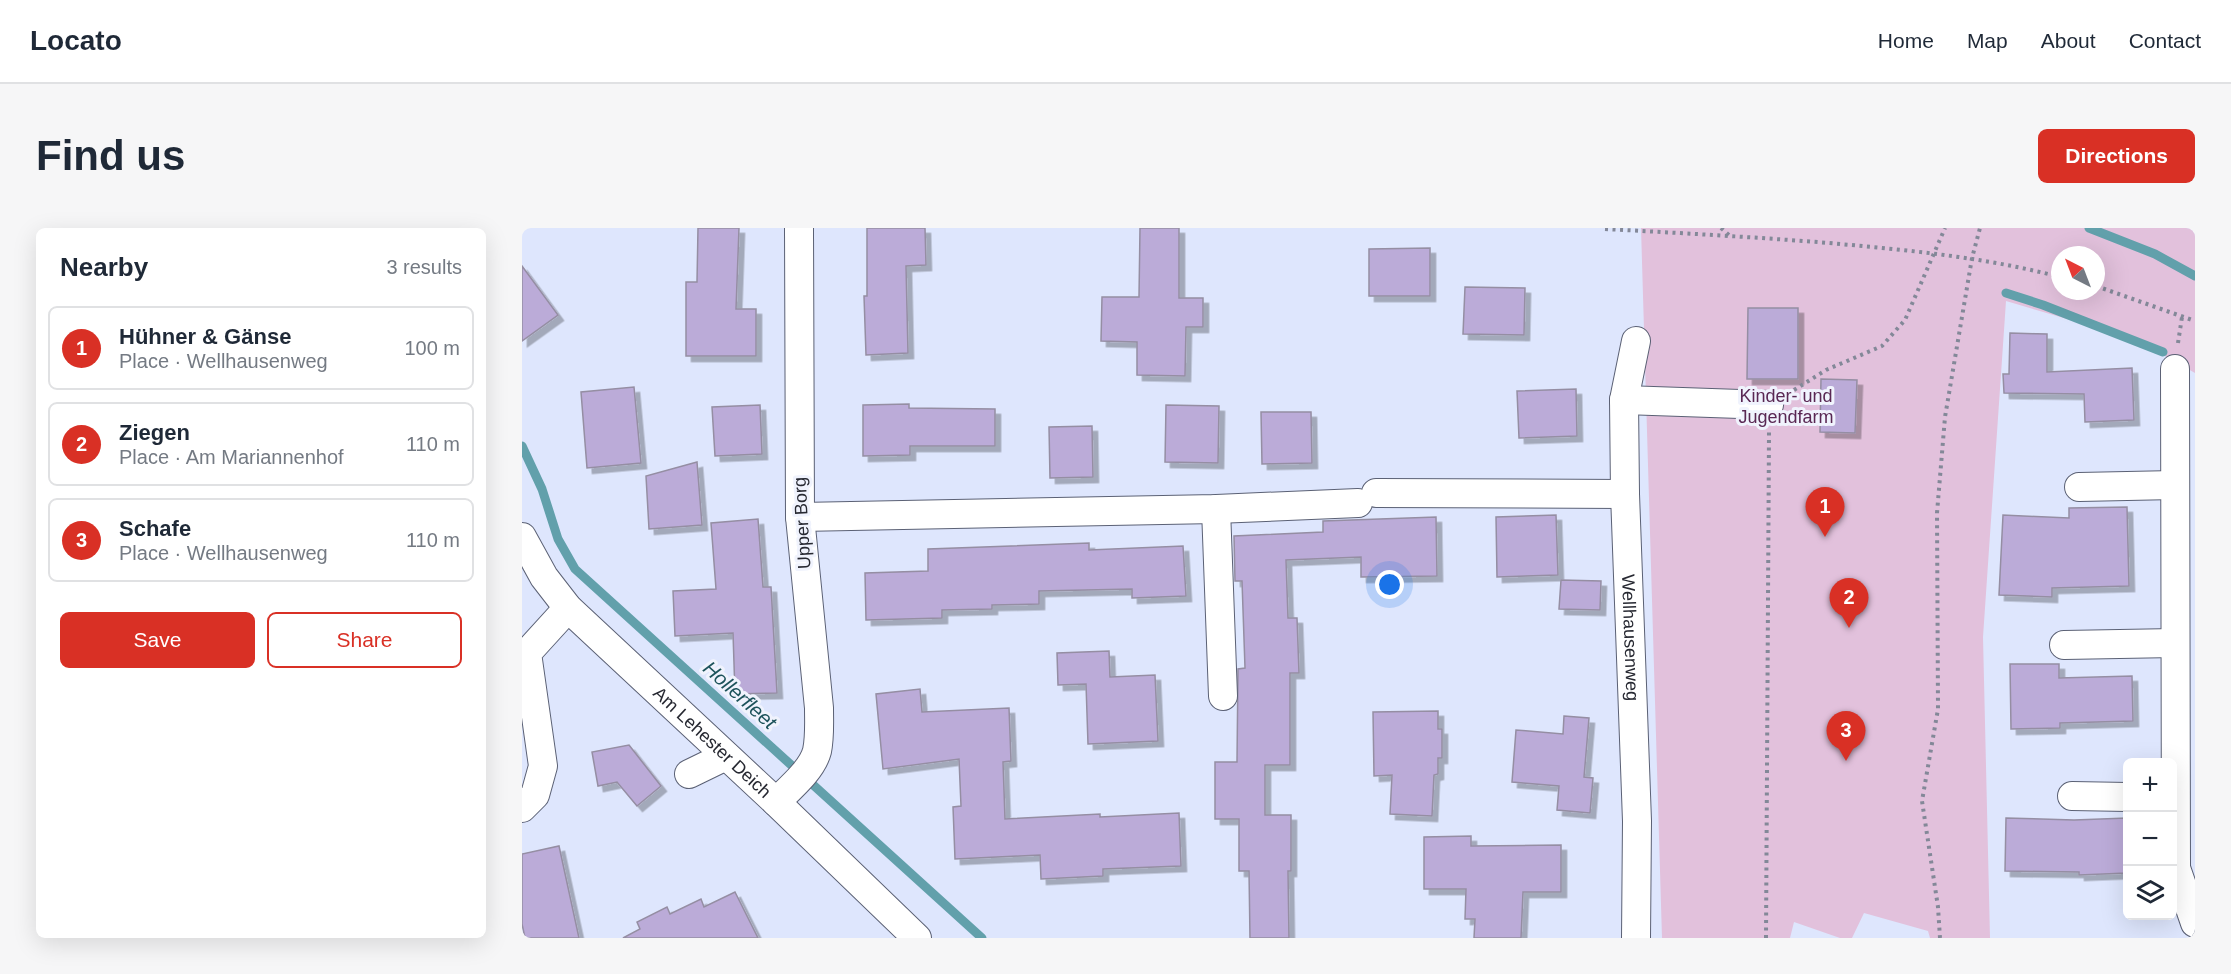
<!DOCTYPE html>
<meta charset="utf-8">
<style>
:root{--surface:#fff;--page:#f6f6f7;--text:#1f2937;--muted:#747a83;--line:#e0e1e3;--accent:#d93025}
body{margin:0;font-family:Helvetica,sans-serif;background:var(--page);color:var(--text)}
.controls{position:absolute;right:18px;bottom:18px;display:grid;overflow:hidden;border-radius:9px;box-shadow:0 6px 24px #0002}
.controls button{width:54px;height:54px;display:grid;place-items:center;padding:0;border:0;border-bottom:2px solid var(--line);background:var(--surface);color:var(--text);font:30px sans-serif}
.compass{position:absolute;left:1529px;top:18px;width:54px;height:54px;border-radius:50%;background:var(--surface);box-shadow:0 6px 24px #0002;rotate:318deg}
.you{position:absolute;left:868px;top:357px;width:21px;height:21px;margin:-15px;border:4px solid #fff;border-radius:50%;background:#1a73e8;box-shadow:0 0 0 9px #1a73e833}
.badge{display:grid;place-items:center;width:39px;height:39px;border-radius:50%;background:var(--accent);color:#fff;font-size:20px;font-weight:700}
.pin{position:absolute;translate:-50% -50px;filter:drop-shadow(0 2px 3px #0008)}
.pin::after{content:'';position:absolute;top:32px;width:21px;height:18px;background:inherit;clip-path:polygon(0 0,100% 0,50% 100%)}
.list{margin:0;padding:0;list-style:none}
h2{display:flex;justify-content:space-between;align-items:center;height:78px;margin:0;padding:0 24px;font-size:26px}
h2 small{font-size:20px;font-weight:400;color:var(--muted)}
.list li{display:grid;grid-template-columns:39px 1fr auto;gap:18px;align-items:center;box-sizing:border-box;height:84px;margin:0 12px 12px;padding:0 12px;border:2px solid var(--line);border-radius:9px}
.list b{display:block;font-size:22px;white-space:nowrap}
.list p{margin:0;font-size:20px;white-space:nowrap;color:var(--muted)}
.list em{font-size:20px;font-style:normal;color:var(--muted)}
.actions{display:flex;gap:12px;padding:18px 24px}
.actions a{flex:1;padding:14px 0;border:2px solid var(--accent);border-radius:9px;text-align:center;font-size:21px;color:var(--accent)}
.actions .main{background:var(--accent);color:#fff}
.icon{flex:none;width:33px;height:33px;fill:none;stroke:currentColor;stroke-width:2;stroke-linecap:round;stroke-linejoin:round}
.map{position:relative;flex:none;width:1673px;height:710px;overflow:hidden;border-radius:9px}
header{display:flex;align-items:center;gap:36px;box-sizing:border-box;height:84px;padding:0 30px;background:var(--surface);border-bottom:2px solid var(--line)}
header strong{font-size:28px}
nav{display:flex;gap:33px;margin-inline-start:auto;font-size:21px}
.intro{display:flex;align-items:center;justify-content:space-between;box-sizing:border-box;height:144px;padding:0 36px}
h1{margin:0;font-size:42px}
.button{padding:15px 27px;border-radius:9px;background:var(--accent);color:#fff;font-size:21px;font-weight:700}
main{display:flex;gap:36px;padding:0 36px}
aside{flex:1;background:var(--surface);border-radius:9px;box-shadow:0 6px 24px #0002}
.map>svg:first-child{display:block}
.green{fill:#e2c1dc;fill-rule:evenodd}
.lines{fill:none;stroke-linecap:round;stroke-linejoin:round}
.stream{stroke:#62a0ab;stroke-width:9}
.building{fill:#bbabd8;stroke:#958ea3;stroke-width:1.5;filter:url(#shadow)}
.minor-casing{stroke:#5b6175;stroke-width:30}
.path{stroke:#838898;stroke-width:4;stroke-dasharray:3 4.5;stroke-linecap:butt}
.minor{stroke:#fff;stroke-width:28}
.labels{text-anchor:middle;stroke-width:6;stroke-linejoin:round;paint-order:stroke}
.park-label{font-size:18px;fill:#592753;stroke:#f0f3fd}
.street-label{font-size:18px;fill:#272932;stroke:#f0f3fd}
.water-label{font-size:20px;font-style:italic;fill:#1d535b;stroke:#f0f3fd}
</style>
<header>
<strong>Locato</strong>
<nav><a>Home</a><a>Map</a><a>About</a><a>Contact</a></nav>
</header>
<div class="intro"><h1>Find us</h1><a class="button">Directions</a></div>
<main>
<aside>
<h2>Nearby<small>3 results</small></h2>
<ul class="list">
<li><span class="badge">1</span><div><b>Hühner &amp; Gänse</b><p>Place · Wellhausenweg</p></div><em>100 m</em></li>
<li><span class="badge">2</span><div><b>Ziegen</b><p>Place · Am Mariannenhof</p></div><em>110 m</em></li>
<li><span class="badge">3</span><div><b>Schafe</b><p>Place · Wellhausenweg</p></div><em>110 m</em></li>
</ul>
<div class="actions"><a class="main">Save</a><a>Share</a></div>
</aside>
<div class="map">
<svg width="1673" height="710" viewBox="0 0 1673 710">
<defs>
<filter id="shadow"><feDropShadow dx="5.5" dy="5.5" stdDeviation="0" flood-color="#0004"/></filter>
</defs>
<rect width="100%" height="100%" fill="#dee6fd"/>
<path class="green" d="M1119,0h554v145l-32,-18 -89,-34 -68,-20 -23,336 7,301h-60l-2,-7 -64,-18 -12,25h-12l-46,-16 -4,16h-128zM1538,27h36v36h-36z"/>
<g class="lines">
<g class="stream">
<path d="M1567,0l66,26 40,22"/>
<path d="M1484,65l37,12 120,47"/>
<path d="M0,218l20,43 16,50 17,30 407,369"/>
</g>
</g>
<g class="building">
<path d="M176,0h41l-3,81h20v47h-70v-74h11z"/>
<path d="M345,0h58l1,37 -20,1 2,87 -42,2 -2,-59h3z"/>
<path d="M618,0h39v70h24v29h-17l-1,49 -48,-1v-33l-36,-1 1,-44h37z"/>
<path d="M908,20v48h-61v-47z"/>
<path d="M0,38l36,49 -36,26z"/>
<path d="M943,59l60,1 -1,47 -61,-1z"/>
<path d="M1226,80h50v71h-51z"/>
<path d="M1488,105l37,1v38l85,-4 2,52 -49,2 -1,-28 -80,-1 -1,-19h6z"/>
<path d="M1299,151l36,1 -2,53 -35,-1z"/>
<path d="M112,159l7,76 -54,5 -6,-76z"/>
<path d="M1054,161l1,47 -58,2 -2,-47z"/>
<path d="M387,176v4l86,1v37h-85v9l-47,1v-51z"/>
<path d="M238,177l2,49 -47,2 -3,-49z"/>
<path d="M644,177l53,1 -1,57 -53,-1z"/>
<path d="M739,184h50l1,51 -50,1z"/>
<path d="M570,198l1,51 -43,1 -1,-51z"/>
<path d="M175,234l5,63 -53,4 -3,-53z"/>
<path d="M1605,279l2,79 -77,2v9l-53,-2 4,-80 66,3v-10z"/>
<path d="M1034,287l2,60 -61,2 -1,-60z"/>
<path d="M914,289l1,59 -76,1v-20l-75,3 2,58h9l2,55h-9v92h-25v50h26v56h-3l1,67h-39l-1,-67h-10v-52h-24v-57h22l1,-93 7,-1 -3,-87h-7l-1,-45 89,-4v-11z"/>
<path d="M236,291l5,68h8l6,106 -42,1 -2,-61 -58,3 -2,-45 43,-2 -5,-66z"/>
<path d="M567,315v7l94,-4 3,50 -54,2v-9l-93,2v13l-47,1v4l-50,1v8l-76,2 -1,-47 63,-2v-22z"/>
<path d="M1039,352l40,1 -1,29 -41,-1z"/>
<path d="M587,423l1,26 45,-2 3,66 -70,3 -2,-60 -28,1 -1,-32z"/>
<path d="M1488,436h49v14l73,-2 1,45 -73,2v5l-49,1z"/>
<path d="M398,461l2,23 87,-4 2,53 -8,1 2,57 95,-5v3l79,-4 2,53 -78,3v7l-62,3 -1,-24 -85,4 -2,-52 8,-1 -2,-47 -76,10 -7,-75z"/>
<path d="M916,483v18h4v29h-4v16l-4,1 -2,41 -42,-2 2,-39 -18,1 -1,-64z"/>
<path d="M1042,488l25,2 -5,59 9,1 -3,35 -33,-3 2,-24 -47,-4 4,-52 47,4z"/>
<path d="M107,517l32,41 -24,20 -20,-24 -19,4 -6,-34z"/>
<path d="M1484,590l68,2 53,-2v55l-48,2v-3l-74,-1z"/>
<path d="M949,608v10l90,-1v47h-38l-2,46h-47l1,-19h-10l1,-30h-42v-52z"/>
<path d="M37,618l20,92h-54l-3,-14v-70z"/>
<path d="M213,664l23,46h-135l17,-9 -3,-7 30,-15 3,7 31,-15 3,8z"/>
</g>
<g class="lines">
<g class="minor-casing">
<g id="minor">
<path id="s1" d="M1114,113l-12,59 1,94 12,327 -1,117"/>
<path d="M1653,141l1,499 19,55"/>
<path d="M1102,172l145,5"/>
<path d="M1557,259l96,-2"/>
<path d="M854,265l249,1"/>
<path d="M694,281l7,187"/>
<path d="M278,289l416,-8 142,-6"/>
<path id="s2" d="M0,309l22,40 24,31 208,194 141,136"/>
<path d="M1542,417l111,-2"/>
<path d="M167,546l37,-18"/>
<path d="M1550,568l56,1"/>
<path d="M254,574c14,-14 36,-32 41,-51 3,-14 2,-29 2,-43l-19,-191 -1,-289"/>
<path d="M0,580l13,-13 8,-29 -16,-113 41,-45"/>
</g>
</g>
<g class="path">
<path d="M1199,0l8,7"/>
<path d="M1083,1c75,4 149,8 224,14 78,7 155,14 231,34"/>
<path d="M1574,58l99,35"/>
<path d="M1656,115l4,-26"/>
<path d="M1272,162l32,-20 56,-24 23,-26 40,-92"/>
<path d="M1244,710l3,-506"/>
<path d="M1418,710l-2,-31 -16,-106 16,-92 -1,-196 8,-96 27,-159 8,-30"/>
</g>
<use href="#minor" class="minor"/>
</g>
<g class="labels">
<g class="park-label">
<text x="1264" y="174">Kinder- und<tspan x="1264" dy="21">Jugendfarm</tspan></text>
</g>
<g class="street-label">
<text transform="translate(280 295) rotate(-93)" y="6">Upper Borg</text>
<text dy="6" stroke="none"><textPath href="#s1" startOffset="298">Wellhausenweg</textPath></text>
<text dy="6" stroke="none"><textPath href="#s2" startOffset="282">Am Lehester Deich</textPath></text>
</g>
<g class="water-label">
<text transform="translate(218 467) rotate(42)" y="7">Hollerfleet</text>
</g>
</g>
</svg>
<div class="controls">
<button>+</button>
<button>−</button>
<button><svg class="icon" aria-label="layers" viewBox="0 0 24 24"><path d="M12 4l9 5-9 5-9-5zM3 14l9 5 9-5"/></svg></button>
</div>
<svg class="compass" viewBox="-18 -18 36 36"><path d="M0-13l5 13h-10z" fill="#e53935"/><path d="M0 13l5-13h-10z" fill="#747a83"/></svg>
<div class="you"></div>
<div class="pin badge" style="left:1303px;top:309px">1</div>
<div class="pin badge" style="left:1327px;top:400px">2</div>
<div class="pin badge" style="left:1324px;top:533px">3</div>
</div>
</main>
